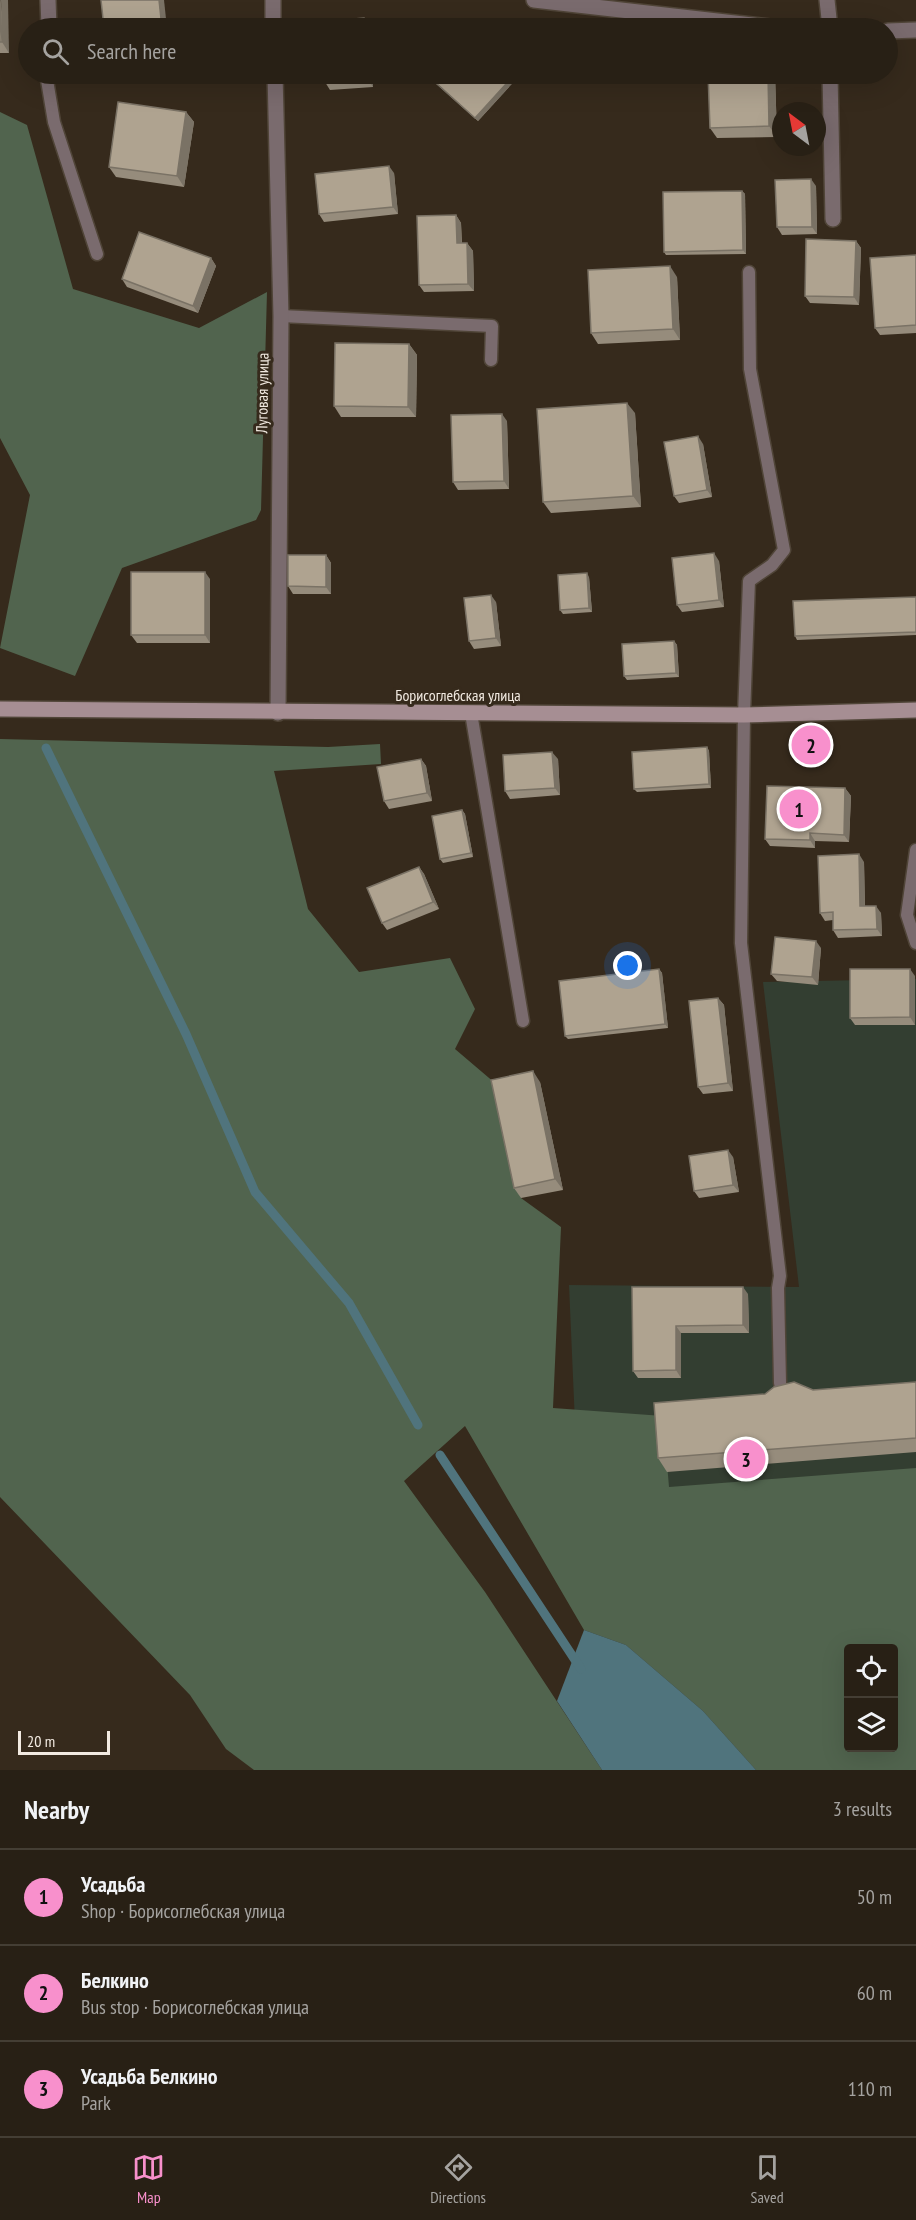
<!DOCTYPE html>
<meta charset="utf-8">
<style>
:root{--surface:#282015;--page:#30281e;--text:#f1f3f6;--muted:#a5a3a0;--line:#443e34;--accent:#f890cc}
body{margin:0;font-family:"PT Sans Narrow",sans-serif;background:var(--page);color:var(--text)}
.controls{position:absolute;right:18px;bottom:18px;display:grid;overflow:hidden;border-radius:6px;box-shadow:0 6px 24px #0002}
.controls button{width:54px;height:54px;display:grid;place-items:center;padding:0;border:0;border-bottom:2px solid var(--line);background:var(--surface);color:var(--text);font:30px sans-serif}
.compass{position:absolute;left:772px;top:102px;width:54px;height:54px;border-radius:50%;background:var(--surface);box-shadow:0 6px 24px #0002;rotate:328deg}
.scale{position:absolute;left:18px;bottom:15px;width:92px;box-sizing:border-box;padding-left:6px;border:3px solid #f2eae1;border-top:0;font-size:16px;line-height:21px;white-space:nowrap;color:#f2eae1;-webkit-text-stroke:4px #362a1c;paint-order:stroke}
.you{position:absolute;left:628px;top:966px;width:21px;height:21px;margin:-15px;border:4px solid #fff;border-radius:50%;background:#1a73e8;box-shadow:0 0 0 9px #1a73e833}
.badge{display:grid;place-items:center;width:39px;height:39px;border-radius:50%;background:var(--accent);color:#111;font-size:20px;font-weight:700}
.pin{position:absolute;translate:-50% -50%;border:3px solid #fff;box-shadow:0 2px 6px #0006}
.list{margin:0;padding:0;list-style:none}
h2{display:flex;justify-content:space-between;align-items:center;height:78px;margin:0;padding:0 24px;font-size:26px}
h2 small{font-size:20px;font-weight:400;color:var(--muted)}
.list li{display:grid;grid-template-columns:39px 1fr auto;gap:18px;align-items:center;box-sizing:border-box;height:96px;padding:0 24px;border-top:2px solid var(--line)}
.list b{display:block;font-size:22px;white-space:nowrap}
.list p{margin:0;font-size:20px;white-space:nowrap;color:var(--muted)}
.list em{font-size:20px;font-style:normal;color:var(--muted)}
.icon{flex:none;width:33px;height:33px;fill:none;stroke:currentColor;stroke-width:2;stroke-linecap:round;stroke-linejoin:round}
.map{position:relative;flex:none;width:916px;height:1770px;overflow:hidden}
.search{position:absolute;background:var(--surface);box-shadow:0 6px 24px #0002;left:18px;right:18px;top:18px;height:66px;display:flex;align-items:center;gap:15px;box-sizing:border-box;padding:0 21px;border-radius:33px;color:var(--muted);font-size:22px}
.sheet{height:366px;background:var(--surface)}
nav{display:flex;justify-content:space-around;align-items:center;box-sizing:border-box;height:84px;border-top:2px solid var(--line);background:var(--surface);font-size:16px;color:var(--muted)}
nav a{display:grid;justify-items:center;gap:3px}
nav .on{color:var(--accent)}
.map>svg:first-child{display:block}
.green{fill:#333e31;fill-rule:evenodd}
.forest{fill:#51644e;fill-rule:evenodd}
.water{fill:#50747d}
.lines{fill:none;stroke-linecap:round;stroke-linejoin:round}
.stream{stroke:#50747d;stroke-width:9}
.lane-casing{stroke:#504538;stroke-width:15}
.street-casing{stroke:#504538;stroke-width:18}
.secondary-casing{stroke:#504538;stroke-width:18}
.lane{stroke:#7a6b6e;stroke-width:12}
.street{stroke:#7a6b6e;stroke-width:15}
.secondary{stroke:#a68e93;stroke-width:15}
.wall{fill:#968c7c}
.shaded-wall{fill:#7a7265}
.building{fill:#afa390;stroke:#7a7265;stroke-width:1.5}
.labels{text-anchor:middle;stroke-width:6;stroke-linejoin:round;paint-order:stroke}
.street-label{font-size:16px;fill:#f2eae1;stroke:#362a1c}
</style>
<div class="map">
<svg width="916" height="1770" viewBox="0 0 916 1770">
<rect width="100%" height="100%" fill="#362a1c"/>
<path class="green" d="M916,979v791h-160l-53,-59 -77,-66 -42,-15 -15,-345 230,2 -36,-305zM848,1648h46v100h-46z"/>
<g class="forest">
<path d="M0,112l27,13 46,164 126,39 68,-36 -6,218 -5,10 -134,48 -47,108 -75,-28 30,-153 -30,-57z"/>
<path d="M0,739l328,8 52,-3 1,20 -107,7 34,138 51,63 91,-14 25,51 -20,40 47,40 19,109 40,29 -8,181 110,8 6,71 247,-19v302h-160l-53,-59 -77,-66 -42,-15 -119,-204 -61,55 81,111 117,178h-348l-28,-21 -36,-54 -190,-198zM848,1648h46v100h-46z"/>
</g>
<path class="water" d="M584,1630l42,15 77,66 53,59h-154l-45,-69z"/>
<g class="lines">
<g class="stream">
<path d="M46,748l140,286 69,158 94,111 69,122"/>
<path d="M440,1455l141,214"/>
</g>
<g class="lane-casing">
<g id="lane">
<path d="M46,74l8,48 43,132"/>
<path d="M749,272l1,97 34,181 -12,15 -23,16 -5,134 -3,228 39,333 -2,12 2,95"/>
<path d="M281,316l211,10 -1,34"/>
<path d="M471,713l52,308"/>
<path d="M916,850l-9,65 9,28"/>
</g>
</g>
<g class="street-casing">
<g id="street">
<path d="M48,0l1,28"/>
<path d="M273,0v28"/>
<path d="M534,0l244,28"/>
<path d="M827,0l3,28"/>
<path d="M888,31l28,-1"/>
<path d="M275,74l6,242 -3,397"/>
<path d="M830,74l3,145"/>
</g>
</g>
<g class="secondary-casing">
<path id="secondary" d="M0,709l744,6 172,-5"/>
</g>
<use href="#lane" class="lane"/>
<use href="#street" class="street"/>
<use href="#secondary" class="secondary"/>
</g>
<g class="wall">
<path d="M0,0l9,53h-9z"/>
<path d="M312,74h61v13l-43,3 -5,-8v-6l-11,1z"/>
<path d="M425,74h92l2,2 -41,45z"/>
<path d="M708,74h67l2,63 -60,1 -7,-10z"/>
<path d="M186,112l8,10 -10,65 -68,-10 -7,-10z"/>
<path d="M394,173l4,41 -74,8 -5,-8z"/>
<path d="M816,186l1,48 -35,1 -5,-8z"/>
<path d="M742,191l3,3 1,60 -80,1 -2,-3z"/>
<path d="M456,215l5,8 1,20h5l6,8 1,40 -50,1 -5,-7z"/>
<path d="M856,241l5,7 -2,57 -49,-2 -5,-7z"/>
<path d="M916,255v78l-36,2 -5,-7z"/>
<path d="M211,258l5,8 -18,47 -71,-26 -5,-8z"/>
<path d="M677,277l3,63 -82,4 -7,-11z"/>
<path d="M409,344l8,11 -1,62h-75l-7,-11z"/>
<path d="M635,413l6,94 -90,6 -8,-11z"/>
<path d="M507,421l2,68 -51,1 -5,-8z"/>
<path d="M703,444l9,53 -33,6 -5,-7z"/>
<path d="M326,555l5,8v31h-38l-5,-8z"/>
<path d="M719,561l5,46 -42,5 -5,-7z"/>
<path d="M589,577l3,35 -29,2 -3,-4z"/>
<path d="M210,579v64h-73l-6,-8z"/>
<path d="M916,597v38l-119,5 -2,-4z"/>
<path d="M496,602l5,44 -27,3 -5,-8z"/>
<path d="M674,641l3,4 2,32 -52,3 -3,-4z"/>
<path d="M707,747l2,4 2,37 -74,4 -3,-3z"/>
<path d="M421,759l5,7 6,35 -43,8 -5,-8z"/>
<path d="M558,759l2,36 -50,4 -5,-8z"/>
<path d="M845,788l6,8 -2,46 -34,-1v7l-45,-2 -5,-7z"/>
<path d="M462,810l3,4 8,43 -30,6 -3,-4z"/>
<path d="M864,862l1,44 16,7 1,23 -44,2 -5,-8v-10l-8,1 -5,-8z"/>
<path d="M419,867l5,7 15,35 -52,21 -5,-7z"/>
<path d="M821,948l-3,37 -41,-4 -6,-7z"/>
<path d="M659,969l3,4 6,55 -100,11 -3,-3z"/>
<path d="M915,976v49h-60l-5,-7z"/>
<path d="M718,998l6,7 9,86 -30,3 -5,-7z"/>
<path d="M540,1082l23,108 -42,8 -7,-10z"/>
<path d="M733,1157l6,35 -40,6 -5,-7z"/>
<path d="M632,1287l116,7 1,39h-68v45h-43l-5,-7z"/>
<path d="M916,1382v70l-249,20 -9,-14 155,-68z"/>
</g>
<g class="shaded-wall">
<path d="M1,0h7l1,53 -7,-11z"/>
<path d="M159,0h5l3,28h-5z"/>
<path d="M364,18l5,8v2h-4z"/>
<path d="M368,74h5v13l-5,-8z"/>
<path d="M515,74h2l2,2 -41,45 -3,-3z"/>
<path d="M768,74h7l2,63 -8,-11z"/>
<path d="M186,112l8,10 -10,65 -7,-11z"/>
<path d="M389,166l5,7 4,41 -5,-7z"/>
<path d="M811,179l5,7 1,48 -5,-7z"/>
<path d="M742,191l3,3 1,60 -3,-4z"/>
<path d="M456,215l5,8 1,28 -5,-8z"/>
<path d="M856,241l5,7 -2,57 -5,-8z"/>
<path d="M467,243l6,8 1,40 -6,-7z"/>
<path d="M211,258l5,8 -18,47 -5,-7z"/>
<path d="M670,266l7,11 3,63 -7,-11z"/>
<path d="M409,344l8,11 -1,62 -8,-10z"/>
<path d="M627,403l8,10 6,94 -8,-11z"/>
<path d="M502,414l5,7 2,68 -5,-8z"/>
<path d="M698,436l5,8 9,53 -5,-7z"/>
<path d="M714,553l5,8 5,46 -5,-7z"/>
<path d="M326,555l5,8v31l-5,-7z"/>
<path d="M205,572l5,7v64l-5,-8z"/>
<path d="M587,573l2,4 3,35 -3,-4z"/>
<path d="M491,595l5,7 5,44 -5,-8z"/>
<path d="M674,641l3,4 2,32 -3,-4z"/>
<path d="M707,747l2,4 2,37 -2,-4z"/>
<path d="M552,752l6,7 2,36 -5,-7z"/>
<path d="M421,759l5,7 6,35 -5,-8z"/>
<path d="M845,788l6,8 -2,46 -5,-7z"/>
<path d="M462,810l3,4 8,43 -2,-4z"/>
<path d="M810,833l5,8v7l-5,-8z"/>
<path d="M859,854l5,8 1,52 -5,-8z"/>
<path d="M419,867l5,7 15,35 -6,-7z"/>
<path d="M876,906l5,7 1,23 -5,-7z"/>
<path d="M816,941l5,7 -3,37 -6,-8z"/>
<path d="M659,969l3,4 6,55 -3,-4z"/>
<path d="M910,969l5,7v49l-5,-8z"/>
<path d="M718,998l6,7 9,86 -5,-8z"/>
<path d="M533,1071l7,11 23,108 -8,-11z"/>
<path d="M728,1150l5,7 6,35 -6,-7z"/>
<path d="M743,1287l5,7 1,39 -6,-8z"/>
<path d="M676,1326l5,7v45l-5,-8z"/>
</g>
<g class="building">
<path d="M0,0l2,42h-2z"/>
<path d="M101,0h58l3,28h-58z"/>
<path d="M364,18l1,10h-43l-1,-6z"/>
<path d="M464,25l3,3h-6z"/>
<path d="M325,74h43v5l-43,3z"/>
<path d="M426,74h89l-40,44z"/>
<path d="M708,74h60l1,52 -59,2z"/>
<path d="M118,102l68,10 -9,64 -68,-9z"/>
<path d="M389,166l4,41 -74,7 -4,-40z"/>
<path d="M811,179l1,48h-35l-2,-47z"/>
<path d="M742,191l1,59 -79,2 -1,-60z"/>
<path d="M456,215l1,28h10l1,41 -49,1 -2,-69z"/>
<path d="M139,232l72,26 -18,48 -71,-27z"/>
<path d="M806,239l50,2 -2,56 -49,-1z"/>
<path d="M916,255v70l-41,3 -5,-70z"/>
<path d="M670,266l3,63 -82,4 -3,-63z"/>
<path d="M335,343l74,1 -1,63 -74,-1z"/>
<path d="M627,403l6,93 -90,6 -6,-93z"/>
<path d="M502,414l2,67 -51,1 -2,-67z"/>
<path d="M698,436l9,54 -33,6 -10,-54z"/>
<path d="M714,553l5,47 -42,5 -5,-47z"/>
<path d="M288,555h38v32l-38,-1z"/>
<rect x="131" y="572" width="74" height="63"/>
<path d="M587,573l2,35 -29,2 -2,-35z"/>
<path d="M491,595l5,43 -27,3 -5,-43z"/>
<path d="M916,597v35l-121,4 -2,-35z"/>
<path d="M674,641l2,32 -52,3 -2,-32z"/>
<path d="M707,747l2,37 -75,5 -2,-37z"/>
<path d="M552,752l3,36 -50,3 -2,-36z"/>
<path d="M421,759l6,34 -43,8 -7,-34z"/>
<path d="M767,786l78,2 -1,47 -34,-2v7l-45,-1z"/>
<path d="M462,810l9,43 -31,6 -8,-43z"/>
<path d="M859,854l1,52h16l1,23 -44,1v-18l-13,1 -2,-57z"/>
<path d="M419,867l14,35 -51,21 -15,-35z"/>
<path d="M775,937l41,4 -4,36 -41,-3z"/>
<path d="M659,969l6,55 -100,12 -6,-55z"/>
<path d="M850,969h60v48l-60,1z"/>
<path d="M718,998l10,85 -30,4 -9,-86z"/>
<path d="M533,1071l22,108 -41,9 -23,-108z"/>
<path d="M728,1150l5,35 -39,6 -5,-35z"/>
<path d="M632,1287h111v38l-67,1v44l-43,1z"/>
<path d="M794,1382l19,8 103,-8v56l-258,20 -4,-55 111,-9 9,-7z"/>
</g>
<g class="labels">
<g class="street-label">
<text transform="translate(262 393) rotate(-89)" y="6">Луговая улица</text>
<text x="458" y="701">Борисоглебская улица</text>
</g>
</g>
</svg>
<div class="controls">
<button><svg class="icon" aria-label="locate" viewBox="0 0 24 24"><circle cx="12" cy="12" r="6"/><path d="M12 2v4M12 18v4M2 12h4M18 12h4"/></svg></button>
<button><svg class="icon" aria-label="layers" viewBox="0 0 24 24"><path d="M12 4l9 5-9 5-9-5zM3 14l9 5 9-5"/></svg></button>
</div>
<svg class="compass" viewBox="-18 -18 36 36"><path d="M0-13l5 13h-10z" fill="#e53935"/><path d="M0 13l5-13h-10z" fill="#a5a3a0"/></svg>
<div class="scale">20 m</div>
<div class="you"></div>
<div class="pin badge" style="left:799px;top:809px">1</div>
<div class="pin badge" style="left:811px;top:745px">2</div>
<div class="pin badge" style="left:746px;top:1459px">3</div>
<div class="search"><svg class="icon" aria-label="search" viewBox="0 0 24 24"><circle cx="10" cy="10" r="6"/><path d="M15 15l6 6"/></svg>Search here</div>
</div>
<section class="sheet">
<h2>Nearby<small>3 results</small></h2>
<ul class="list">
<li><span class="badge">1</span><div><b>Усадьба</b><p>Shop · Борисоглебская улица</p></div><em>50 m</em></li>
<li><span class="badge">2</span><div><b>Белкино</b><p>Bus stop · Борисоглебская улица</p></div><em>60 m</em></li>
<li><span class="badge">3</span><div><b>Усадьба Белкино</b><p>Park</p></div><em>110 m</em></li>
</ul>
</section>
<nav>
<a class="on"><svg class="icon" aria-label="map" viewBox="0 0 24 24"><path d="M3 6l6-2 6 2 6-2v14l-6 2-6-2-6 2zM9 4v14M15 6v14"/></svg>Map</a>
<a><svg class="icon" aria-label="directions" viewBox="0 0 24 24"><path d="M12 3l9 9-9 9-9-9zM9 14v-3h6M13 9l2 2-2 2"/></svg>Directions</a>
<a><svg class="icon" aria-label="saved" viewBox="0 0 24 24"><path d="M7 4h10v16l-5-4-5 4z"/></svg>Saved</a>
</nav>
